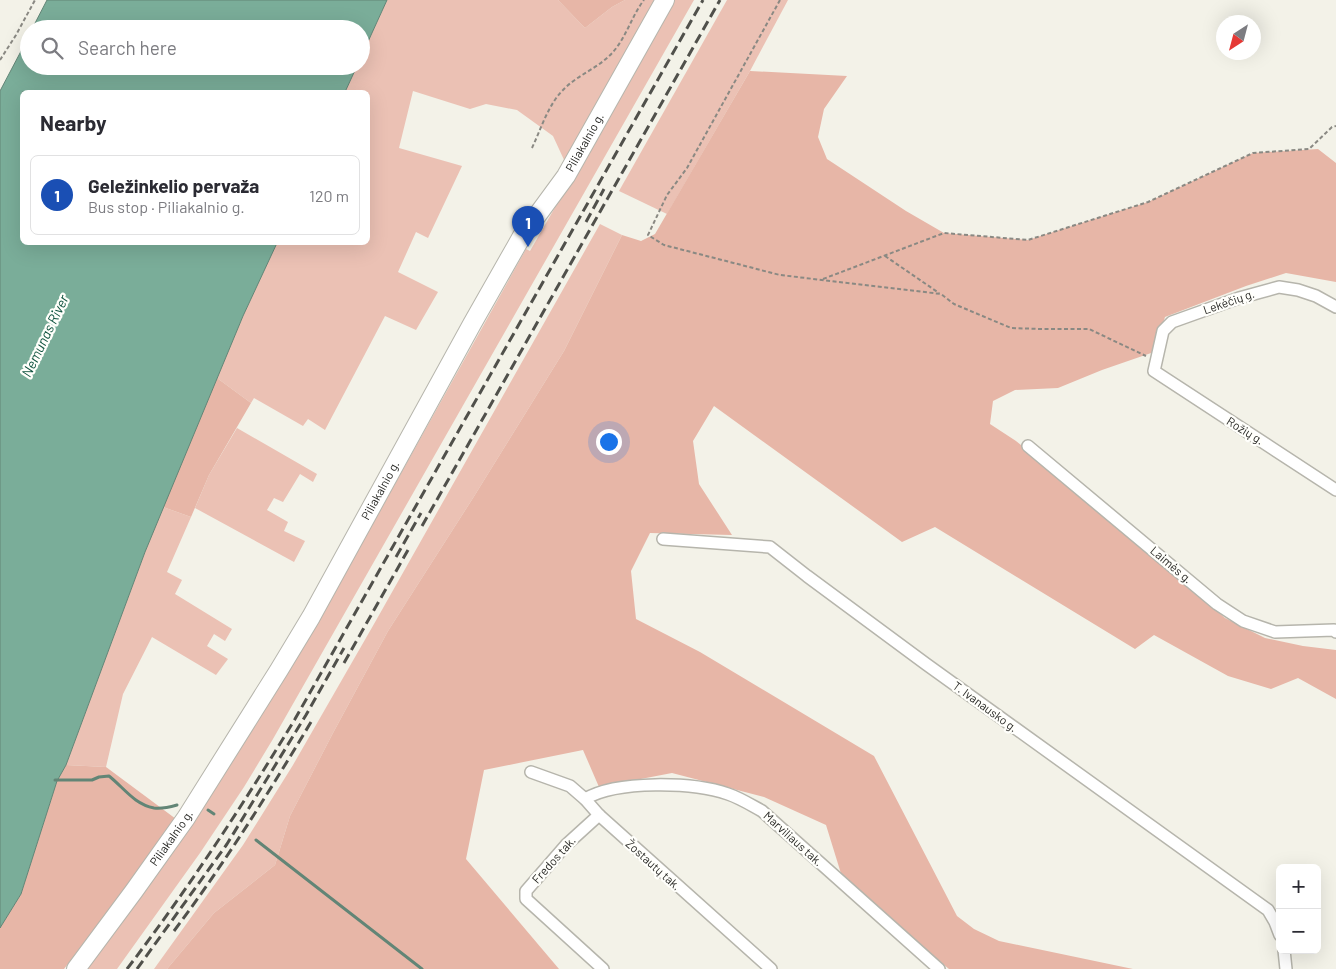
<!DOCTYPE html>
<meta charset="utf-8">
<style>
:root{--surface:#fff;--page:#f2f2f3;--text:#2b2b33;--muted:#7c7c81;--line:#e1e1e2;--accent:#d93025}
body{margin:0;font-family:Barlow,sans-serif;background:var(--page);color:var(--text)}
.controls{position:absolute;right:15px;bottom:15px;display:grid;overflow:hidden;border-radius:8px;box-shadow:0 5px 20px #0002}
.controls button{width:45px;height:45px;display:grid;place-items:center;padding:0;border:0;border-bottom:1px solid var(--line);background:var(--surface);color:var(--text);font:25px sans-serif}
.compass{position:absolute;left:1216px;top:15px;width:45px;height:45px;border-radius:50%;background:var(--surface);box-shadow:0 5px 20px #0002;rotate:216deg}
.you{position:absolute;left:608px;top:441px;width:18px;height:18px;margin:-12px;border:4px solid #fff;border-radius:50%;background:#1a73e8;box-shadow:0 0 0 8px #1a73e833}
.badge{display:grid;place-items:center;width:32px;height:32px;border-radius:50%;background:var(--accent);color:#fff;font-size:16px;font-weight:700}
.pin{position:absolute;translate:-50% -41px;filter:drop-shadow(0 1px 2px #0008)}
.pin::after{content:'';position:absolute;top:26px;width:18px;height:15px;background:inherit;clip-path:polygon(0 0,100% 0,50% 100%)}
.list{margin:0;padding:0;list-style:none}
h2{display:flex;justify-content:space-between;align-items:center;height:65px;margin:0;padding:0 20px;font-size:21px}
h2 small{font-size:16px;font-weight:400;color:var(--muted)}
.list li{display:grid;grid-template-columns:32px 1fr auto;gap:15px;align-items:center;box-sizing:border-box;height:80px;margin:0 10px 10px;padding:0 10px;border:1px solid var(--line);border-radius:8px}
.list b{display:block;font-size:19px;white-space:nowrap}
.list p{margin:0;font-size:16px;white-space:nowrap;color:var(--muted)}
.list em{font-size:16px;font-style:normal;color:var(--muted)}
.icon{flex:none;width:28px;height:28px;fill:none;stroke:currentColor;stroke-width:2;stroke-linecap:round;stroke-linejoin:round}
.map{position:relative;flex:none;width:1336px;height:969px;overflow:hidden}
.search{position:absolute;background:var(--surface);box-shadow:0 5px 20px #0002;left:20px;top:20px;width:350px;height:55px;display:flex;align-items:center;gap:12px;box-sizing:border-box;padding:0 18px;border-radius:28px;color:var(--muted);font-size:19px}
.panel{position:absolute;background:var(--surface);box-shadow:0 5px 20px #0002;left:20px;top:90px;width:350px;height:155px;border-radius:8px}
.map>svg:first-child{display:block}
.green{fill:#ebc1b4}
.forest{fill:#e7b6a7}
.water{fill:#7aad99;stroke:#628576}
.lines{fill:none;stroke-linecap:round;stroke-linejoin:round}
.stream{stroke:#628576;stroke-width:3}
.minor-casing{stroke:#b6b5ac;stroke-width:14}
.primary-casing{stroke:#b6b5ac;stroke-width:20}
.path{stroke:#8a8983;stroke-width:2;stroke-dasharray:4 2.5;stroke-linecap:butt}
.minor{stroke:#fff;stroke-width:11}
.primary{stroke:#fff;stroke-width:18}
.rail{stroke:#50504b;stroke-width:3;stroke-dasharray:10 5;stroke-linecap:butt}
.labels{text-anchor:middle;stroke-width:4.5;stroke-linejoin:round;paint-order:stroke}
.street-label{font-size:12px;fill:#292926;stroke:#fffffb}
.water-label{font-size:14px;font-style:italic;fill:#115440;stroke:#fffffb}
</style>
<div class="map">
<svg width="1336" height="969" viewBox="0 0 1336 969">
<rect width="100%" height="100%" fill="#f3f2e8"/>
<g class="green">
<path d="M387,0h171l27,28 27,-21 13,-7h32l-92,162 -12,-26 -36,-26 -31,-6 -16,5 -57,-18 -14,57 63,18 -34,72 -12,-6 -18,40 40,20 -22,38 -31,-14 -60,114 -17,-11 -5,7 -49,-28 -3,5 -34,-25 26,-62 34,-73 91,-1v-150h-23l12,-26h4v-9z"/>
<path d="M674,0h20l-421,739 -29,48 -44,66 -83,116h-33l157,-226 49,-74 43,-74 193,-346 4,2z"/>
<path d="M727,0h61l-38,71 -83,143 -48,-23z"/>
<path d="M600,224l22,11 -58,116 -91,147 -85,133 -55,102 -43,83 -15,49 -61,48 -47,56h-13l89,-124 50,-80 81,-141z"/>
<path d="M237,428l80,46 -4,8 -13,-8 -17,28 -9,-4 -7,12 21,12 -4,9 21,10 -11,21 -99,-54 14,-33z"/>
<path d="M163,507l28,10 -24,55 15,8 -7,14 57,35 -7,12 -11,-7 -7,12 21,13 -12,16 -64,-38 -29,57 -17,73 -40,-2 79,-213z"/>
</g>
<g class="forest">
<path d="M558,0h67l-13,7 -27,21z"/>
<path d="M750,71l97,5 -23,33 -6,28 9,22 79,52 38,22 84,7 120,-38 105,-49 65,-4 18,14v119l-50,-9 -40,13 -81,31 -11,35 -52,18 -44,18 -43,2 -22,11 -3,23 26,17 16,13 193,164 40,20 38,8 33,4v49l-38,-21 -27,11 -43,-13 -74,-41 -19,14 -200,-122 -33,15 -188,-136 -21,35 6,43 33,51 -82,-2 -19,38 5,48 64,33 174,104 83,160 17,13 25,12 134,28h-184l-106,-89 -17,-55 -62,-28 -92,-24 -73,14 -16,-37 -99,20 -18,89 93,110h-392l47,-56 61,-48 15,-49 43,-83 55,-102 85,-133 91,-147 58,-116 19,6 14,-7z"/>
<path d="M217,378l34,25 -42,72 -18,42 -28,-10z"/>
<path d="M66,765l40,2 70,52 -21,30 -91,120h-64v-41l21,-34 36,-113z"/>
</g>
<g class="water">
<path d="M47,0h340l-26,57v-28h-329z"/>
<path d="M29,36v30h328l-12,26h-323v150l255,1 -34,73 -98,236 -79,213 -9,16 -36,113 -21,34v-837z"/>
</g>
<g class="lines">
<g class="stream">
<path d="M55,780h37l7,-3 10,-1c15,12 25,28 45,32 7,1 16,-1 23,-3"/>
<path d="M208,810l6,4"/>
<path d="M256,840l166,129"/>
</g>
<g class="minor-casing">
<g id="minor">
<path d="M1336,307l-20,-11 -18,-6 -19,-3 -40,11 -67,24 -9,9 -9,40 182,119"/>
<path d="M1028,446l189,158 26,17 32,11 59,-2 2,2"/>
<path d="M663,539l107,8 37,29 119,88 342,246 7,12 5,13"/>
<path d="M531,772l39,14 15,13 14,16 172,154"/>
<path d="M585,799c32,-19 108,-17 143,-5 12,4 23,11 34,17l177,158"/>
<path d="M599,815l-33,30 -40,46v8l77,70"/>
<path d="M1284,950l2,19"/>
</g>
</g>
<g class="primary-casing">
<g id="primary">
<path id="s1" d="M76,969l58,-78 52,-73 93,-148 32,-53 161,-293 50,-88 44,-60 99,-176"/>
</g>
</g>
<g class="path">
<path d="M780,0l-93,168 -20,27 -19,40 16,10 116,30 161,19 13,10 57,24 30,1h48l57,27"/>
<path d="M0,60l16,-25 19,-35"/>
<path d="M532,148c9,-19 16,-43 31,-58 16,-17 40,-23 54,-43 11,-15 16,-33 27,-47"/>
<path d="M885,256l54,37"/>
<path d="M823,279l121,-46 84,7 120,-38 105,-49 56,-4 23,-22 4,-1"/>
</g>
<use href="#minor" class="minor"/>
<use href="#primary" class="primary"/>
<g class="rail">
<path d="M586,222l18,-33"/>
<path d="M422,526l298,-526"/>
<path d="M396,557l25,-44"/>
<path d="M344,663l64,-113"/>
<path d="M174,931c50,-67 94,-137 137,-209"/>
<path d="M127,969c61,-80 116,-164 168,-250l408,-719"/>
<path d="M137,969l90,-125 79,-129 38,-67"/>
</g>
</g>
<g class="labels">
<g class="street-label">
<text dy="4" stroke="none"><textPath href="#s1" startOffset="972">Piliakalnio g.</textPath></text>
<text transform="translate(1229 302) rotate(-19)" y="4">Lekėčių g.</text>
<text transform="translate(1245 431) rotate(32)" y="4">Rožių g.</text>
<text dy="4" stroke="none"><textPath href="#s1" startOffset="568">Piliakalnio g.</textPath></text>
<text transform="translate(1171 565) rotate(40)" y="4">Laimės g.</text>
<text transform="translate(985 707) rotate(36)" y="4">T. Ivanausko g.</text>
<text dy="4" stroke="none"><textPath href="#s1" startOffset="162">Piliakalnio g.</textPath></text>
<text transform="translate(793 839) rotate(42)" y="4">Marviliaus tak.</text>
<text transform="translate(554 860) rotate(-48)" y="4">Fredos tak.</text>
<text transform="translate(653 865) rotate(42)" y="4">Žostautų tak.</text>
</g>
<g class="water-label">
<text transform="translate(45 336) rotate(-64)" y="5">Nemunas River</text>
</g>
</g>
</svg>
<div class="controls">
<button>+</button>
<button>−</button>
</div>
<svg class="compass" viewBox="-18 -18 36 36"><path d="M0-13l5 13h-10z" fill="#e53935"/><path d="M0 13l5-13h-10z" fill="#7c7c81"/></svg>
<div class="you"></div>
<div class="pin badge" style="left:528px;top:247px;background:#1a4fb4">1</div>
<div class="search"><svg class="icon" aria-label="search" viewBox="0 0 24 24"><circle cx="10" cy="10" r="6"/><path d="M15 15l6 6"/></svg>Search here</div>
<section class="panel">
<h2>Nearby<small></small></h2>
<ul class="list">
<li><span class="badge" style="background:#1a4fb4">1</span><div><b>Geležinkelio pervaža</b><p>Bus stop · Piliakalnio g.</p></div><em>120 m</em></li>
</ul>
</section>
</div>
